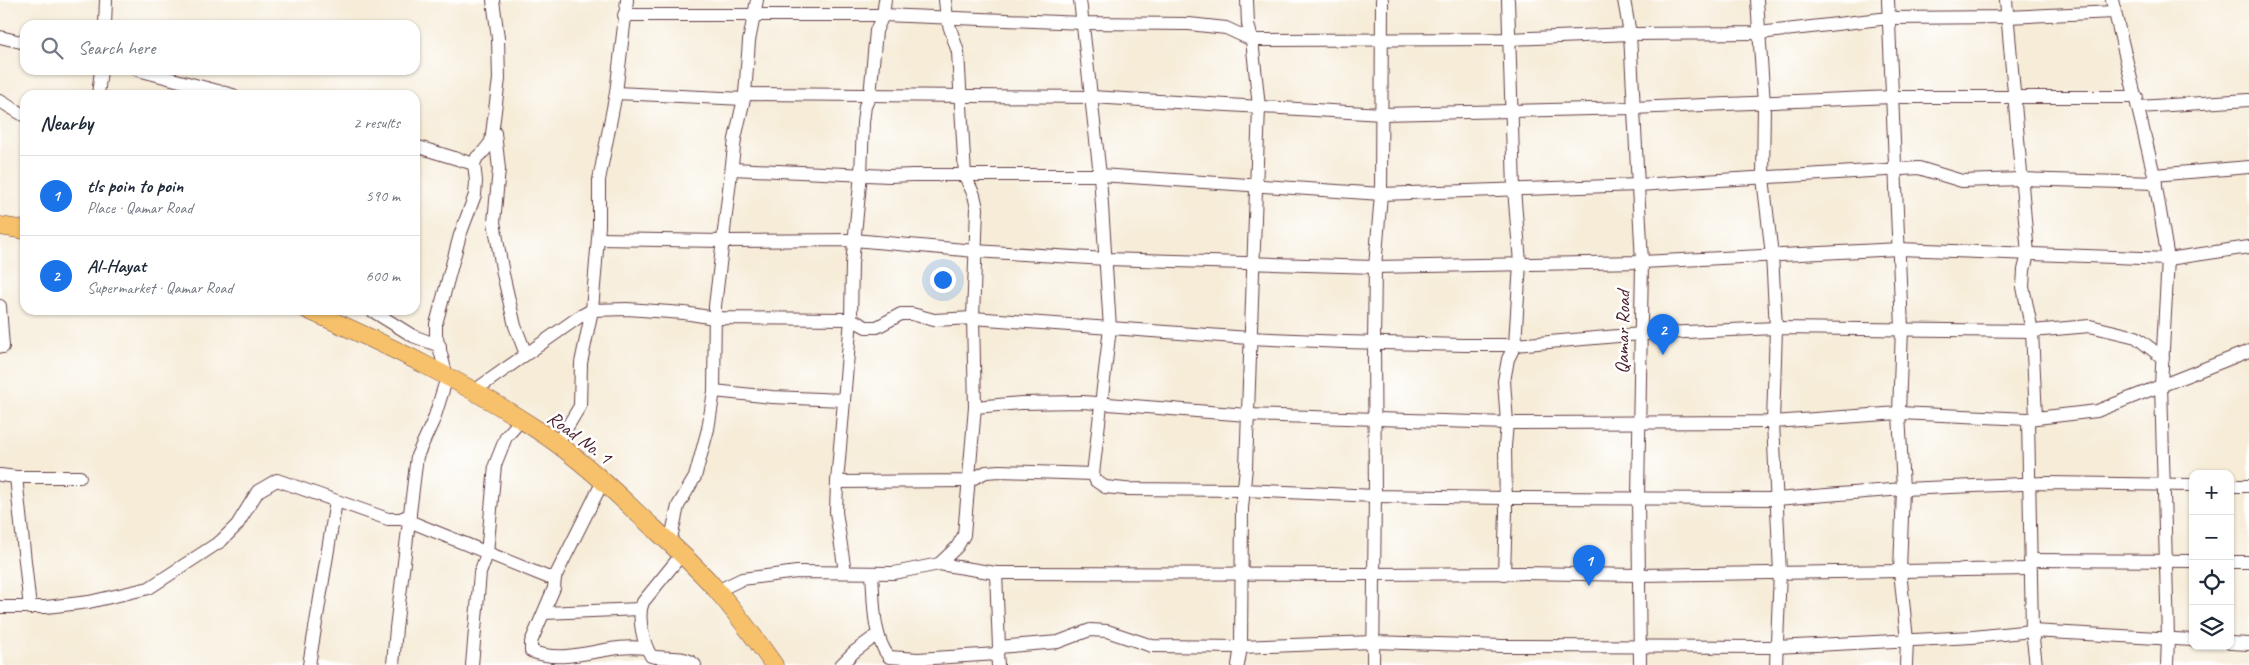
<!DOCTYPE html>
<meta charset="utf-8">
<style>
:root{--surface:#fff;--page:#f6f6f7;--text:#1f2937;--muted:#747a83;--line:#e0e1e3;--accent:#1a73e8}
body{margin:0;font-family:Caveat,sans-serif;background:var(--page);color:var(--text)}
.controls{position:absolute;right:15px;bottom:15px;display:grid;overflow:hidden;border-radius:10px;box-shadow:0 1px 4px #0004}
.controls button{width:45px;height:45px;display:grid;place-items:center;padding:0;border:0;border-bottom:1px solid var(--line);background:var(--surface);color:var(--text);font:25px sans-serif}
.you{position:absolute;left:942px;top:279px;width:18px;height:18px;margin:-12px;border:4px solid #fff;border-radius:50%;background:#1a73e8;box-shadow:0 0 0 8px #1a73e833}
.badge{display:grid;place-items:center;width:32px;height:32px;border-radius:50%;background:var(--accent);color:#fff;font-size:16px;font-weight:700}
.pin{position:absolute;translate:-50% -41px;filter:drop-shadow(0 1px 2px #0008)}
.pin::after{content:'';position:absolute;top:26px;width:18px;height:15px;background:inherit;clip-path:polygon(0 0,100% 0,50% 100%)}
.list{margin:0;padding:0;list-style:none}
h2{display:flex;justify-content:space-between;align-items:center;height:65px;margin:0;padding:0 20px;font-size:21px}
h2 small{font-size:16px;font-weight:400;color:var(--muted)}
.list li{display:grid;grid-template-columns:32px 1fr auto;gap:15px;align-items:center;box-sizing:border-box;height:80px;padding:0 20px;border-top:1px solid var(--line)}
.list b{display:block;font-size:19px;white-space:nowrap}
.list p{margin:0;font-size:16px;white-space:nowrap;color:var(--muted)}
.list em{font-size:16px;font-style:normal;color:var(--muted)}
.icon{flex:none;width:28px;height:28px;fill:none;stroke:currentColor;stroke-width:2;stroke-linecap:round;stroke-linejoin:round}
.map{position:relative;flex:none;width:2249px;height:665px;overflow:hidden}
.search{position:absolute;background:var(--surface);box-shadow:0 1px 4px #0004;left:20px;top:20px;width:400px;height:55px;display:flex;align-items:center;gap:12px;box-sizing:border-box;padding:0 18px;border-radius:15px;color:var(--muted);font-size:19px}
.panel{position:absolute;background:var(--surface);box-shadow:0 1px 4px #0004;left:20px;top:90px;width:400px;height:225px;border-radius:15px}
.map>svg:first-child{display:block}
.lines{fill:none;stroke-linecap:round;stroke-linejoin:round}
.minor-casing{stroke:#643e45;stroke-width:14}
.highway-casing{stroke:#643e45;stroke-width:19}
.minor{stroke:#fff;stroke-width:12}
.highway{stroke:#f6c16b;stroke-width:18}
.labels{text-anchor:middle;stroke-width:5;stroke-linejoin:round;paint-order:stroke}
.street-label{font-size:20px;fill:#4a1f2b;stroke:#fff}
</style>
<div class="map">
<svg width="2249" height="665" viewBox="0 0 2249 665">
<rect width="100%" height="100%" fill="#fff"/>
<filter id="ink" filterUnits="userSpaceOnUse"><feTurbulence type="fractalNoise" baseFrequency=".02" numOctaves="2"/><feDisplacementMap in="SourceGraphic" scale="10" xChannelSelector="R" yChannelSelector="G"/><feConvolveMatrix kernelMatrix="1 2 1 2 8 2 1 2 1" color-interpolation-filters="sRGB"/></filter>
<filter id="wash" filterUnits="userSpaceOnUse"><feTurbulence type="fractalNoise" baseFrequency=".0096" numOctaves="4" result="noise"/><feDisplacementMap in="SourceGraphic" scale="20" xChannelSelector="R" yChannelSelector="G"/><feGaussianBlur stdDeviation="1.12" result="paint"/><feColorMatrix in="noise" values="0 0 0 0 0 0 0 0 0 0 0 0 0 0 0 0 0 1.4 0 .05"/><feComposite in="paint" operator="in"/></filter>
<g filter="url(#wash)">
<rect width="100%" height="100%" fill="#f6ecd8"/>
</g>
<g filter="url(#ink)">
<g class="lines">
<g class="minor-casing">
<g id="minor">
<path d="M885,0l-2,15 -7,16 -6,65 -5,10 -2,17 -2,51 -9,90 -1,55 15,8h11l24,-13h11l22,6 39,-2 2,89 46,-4 62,-1 164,13 260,8 266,-1 126,-9 129,6 69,-8 152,-60"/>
<path d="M945,0l2,19 11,33 7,124 9,19 3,13 -4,110 276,20 95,4 120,3h51l126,-11 135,-6 256,3 58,-5 46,11 27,21"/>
<path d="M1080,0l20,175 10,153 -17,146"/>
<path d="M1624,0l6,34 12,228 -4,235 2,168"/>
<path d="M1757,0l7,104 -1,74 9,77 4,73 -3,94 7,151 -4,92"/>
<path d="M1888,0l14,328 -3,85 4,76 -3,82 7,69 -1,25"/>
<path d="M2006,0l22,254 -4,16 -1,17 9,44 4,87"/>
<path d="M2112,0l42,175 14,84 -7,126 7,252 -1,28"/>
<path d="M624,15h259l200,8 106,1 37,4 26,12 257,-1 121,-5 129,-1 130,-15 118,-1 107,-5"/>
<path d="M105,25l1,-25"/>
<path d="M0,37l25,6"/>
<path d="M138,70l95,25"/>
<path d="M616,93l128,6"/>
<path d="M745,94l346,3 291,17 251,-6 259,-11h245"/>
<path d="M98,95l3,-25"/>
<path d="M0,101l25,15"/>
<path d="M2139,107l110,-7"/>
<path d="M495,133l4,36 -5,53 9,52 12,52 11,28"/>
<path d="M415,146l59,18"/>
<path d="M732,169l157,7 24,-1h187l281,19 257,-9 281,-17 43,13 59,-2 135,4"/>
<path d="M2154,175l95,-8"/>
<path d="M598,239l125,2 131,-1 121,11 131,8 269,8 267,-5 257,-13 269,10 81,-12"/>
<path d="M0,306l3,41 -3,-1"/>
<path d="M371,310l42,26 27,10"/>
<path d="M474,391l105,-74 13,-7 35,-1 57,4 31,5 136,1 -14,163 -1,30 9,60"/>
<path d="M714,391l58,6 71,3"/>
<path d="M2028,419l4,212 4,34"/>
<path d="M557,444l23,-38 1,-43 11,-53 7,-84v-46l17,-87 11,-93"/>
<path d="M0,475l16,2"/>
<path d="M837,482l131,-1 18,-9 13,-1 94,3 3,7 9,6 20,2 118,1 132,6 131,2 270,1 127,-10 142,-6 148,2"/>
<path d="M2230,486h19"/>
<path d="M409,521l138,56h8l48,-96"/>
<path d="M670,543l8,-37 17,-29 13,-48 6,-38 1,-85 20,-167 10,-45 4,-53 8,-41"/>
<path d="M682,554l-39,48c-6,14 0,41 8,54 14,4 34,-2 44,9"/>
<path d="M2030,560l163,1"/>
<path d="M2230,562h19"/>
<path d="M939,564l18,-17 7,-12 11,-128"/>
<path d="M872,573c2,26 0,63 17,84l29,2 79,-5 1,11"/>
<path d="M996,573l3,74 -2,7"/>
<path d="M1504,574l2,-63 -1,-65 2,-23 -3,-42 4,-22 7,-14 5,-82 -6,-74 -6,-189"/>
<path d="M555,577l-1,11 -23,54v9c26,11 54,2 80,-2 11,-2 23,-2 35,-1"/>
<path d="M717,591l25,-12 55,-7 97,1 45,-9 57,9 377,1 149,-1 117,2 391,-6"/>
<path d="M0,607h46l43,-5 60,-14 72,-47 16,-16 21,-34 19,-11 111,39h12l10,-4"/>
<path d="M30,608l-14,-131h64"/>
<path d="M544,613l96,-4"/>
<path d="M2230,643l19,1"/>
<path d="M999,647l59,-5 32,-12 17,1 45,15 89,1 132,-5 130,4 273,1 197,-10 59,-6 161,9"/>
<path d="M309,665l27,-164"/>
<path d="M393,665l3,-37 21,-172 17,-37 13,-42 -11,-42v-11l24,-89 15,-40 1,-14 -2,-17 3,-7 7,-6 7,-9 8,-63 -1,-41 -5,-38"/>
<path d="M472,665l8,-92 7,-19 8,-89 11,-28 15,-17"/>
<path d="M841,665l13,-13 24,-18"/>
<path d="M1238,665l3,-18 1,-139 4,-41 13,-360 -7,-67 -4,-16 -1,-24"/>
<path d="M1373,665l2,-169 -1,-153 1,-76 6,-73 1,-194"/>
</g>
</g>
<g class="highway-casing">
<g id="highway">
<path d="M0,226l25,4"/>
<path d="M308,310c80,35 159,73 231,121 35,23 66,51 96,80 27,25 55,49 79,76 22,25 41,51 60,78"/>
</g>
</g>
<use href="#minor" class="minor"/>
<use href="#highway" class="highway"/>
</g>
</g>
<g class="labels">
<g class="street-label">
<text transform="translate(1622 332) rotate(-89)" y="7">Qamar Road</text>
<text transform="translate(580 437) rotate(37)" y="7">Road No. 1</text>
</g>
</g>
</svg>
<div class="controls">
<button>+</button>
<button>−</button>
<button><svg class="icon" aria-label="locate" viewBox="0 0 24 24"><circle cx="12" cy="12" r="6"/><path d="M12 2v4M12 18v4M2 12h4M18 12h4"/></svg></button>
<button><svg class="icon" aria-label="layers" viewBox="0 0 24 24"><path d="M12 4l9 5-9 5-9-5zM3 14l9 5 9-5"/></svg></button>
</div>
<div class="you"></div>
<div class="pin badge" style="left:1589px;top:586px">1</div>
<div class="pin badge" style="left:1663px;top:355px">2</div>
<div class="search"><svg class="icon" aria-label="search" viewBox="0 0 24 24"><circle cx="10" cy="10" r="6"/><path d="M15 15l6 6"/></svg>Search here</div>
<section class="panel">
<h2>Nearby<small>2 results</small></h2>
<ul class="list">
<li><span class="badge">1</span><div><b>tls poin to poin</b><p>Place · Qamar Road</p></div><em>590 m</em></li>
<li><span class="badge">2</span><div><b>Al-Hayat</b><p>Supermarket · Qamar Road</p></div><em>600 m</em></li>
</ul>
</section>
</div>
